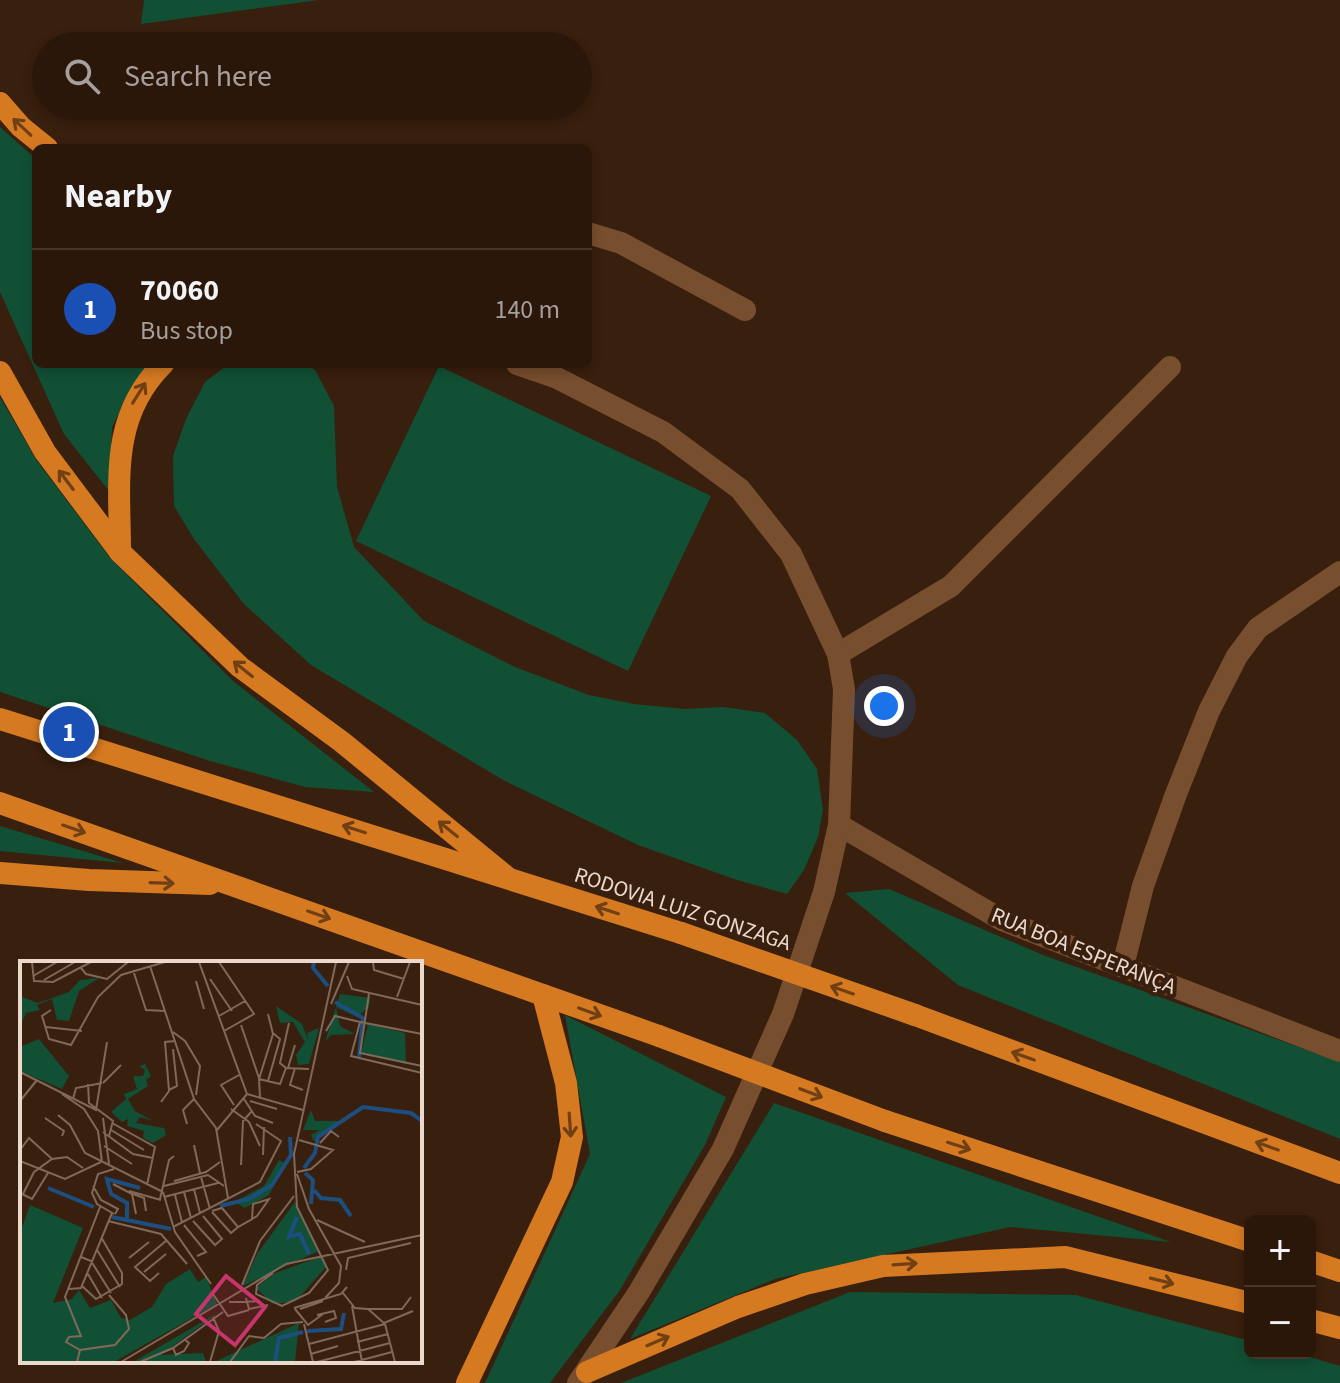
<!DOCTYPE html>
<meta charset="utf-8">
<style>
:root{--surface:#2b170a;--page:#372418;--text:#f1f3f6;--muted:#a69f9c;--line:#47362b;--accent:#bca0f2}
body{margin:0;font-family:"Source Sans 3",sans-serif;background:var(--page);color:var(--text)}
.controls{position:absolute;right:24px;bottom:24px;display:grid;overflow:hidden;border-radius:12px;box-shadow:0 4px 12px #0003}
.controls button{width:72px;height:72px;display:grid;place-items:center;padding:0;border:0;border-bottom:2px solid var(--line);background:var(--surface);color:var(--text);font:40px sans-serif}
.you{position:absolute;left:884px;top:706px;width:28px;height:28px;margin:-20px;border:6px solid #fff;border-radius:50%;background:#1a73e8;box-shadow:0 0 0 12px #1a73e833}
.badge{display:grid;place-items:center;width:52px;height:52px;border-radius:50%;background:var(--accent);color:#fff;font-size:26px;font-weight:700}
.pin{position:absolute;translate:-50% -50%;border:4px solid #fff;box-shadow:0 2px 8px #0006}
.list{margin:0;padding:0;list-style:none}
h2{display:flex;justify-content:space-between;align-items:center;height:104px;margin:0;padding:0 32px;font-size:34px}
h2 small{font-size:26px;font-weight:400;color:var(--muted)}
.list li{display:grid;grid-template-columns:52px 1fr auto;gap:24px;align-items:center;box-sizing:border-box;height:120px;padding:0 32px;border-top:2px solid var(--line)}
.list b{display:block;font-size:30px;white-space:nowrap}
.list p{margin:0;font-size:26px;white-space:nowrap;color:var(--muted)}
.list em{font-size:26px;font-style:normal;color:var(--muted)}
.icon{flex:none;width:44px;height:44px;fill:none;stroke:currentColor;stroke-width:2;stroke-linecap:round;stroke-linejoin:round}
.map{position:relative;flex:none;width:1340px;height:1383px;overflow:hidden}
.search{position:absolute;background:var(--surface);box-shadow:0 4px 12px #0003;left:32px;top:32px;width:560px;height:88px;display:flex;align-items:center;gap:20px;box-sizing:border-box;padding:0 28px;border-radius:44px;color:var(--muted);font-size:30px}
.panel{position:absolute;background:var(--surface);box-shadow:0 4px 12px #0003;left:32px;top:144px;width:560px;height:224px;border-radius:12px}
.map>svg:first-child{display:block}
.green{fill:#115035}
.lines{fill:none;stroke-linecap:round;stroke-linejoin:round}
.minor{stroke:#774e2e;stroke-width:22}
.tertiary{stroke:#774e2e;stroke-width:22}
.trunk{stroke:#d67a22;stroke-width:22}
.trunk-bridge{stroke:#d67a22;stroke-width:22}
.oneway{stroke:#703f14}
.labels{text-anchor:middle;stroke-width:8;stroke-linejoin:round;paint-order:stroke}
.street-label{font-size:22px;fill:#ebd9ce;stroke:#391f0d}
.inset-river{fill:none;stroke:#1c4e80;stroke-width:4}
.inset-road{fill:none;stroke:#80695a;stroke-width:2}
.view{fill:#c8356c;fill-opacity:0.15;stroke:#c8356c;stroke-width:4}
.inset-edge{fill:none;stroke:#ebd9ce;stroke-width:4}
</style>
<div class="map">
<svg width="1340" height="1383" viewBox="0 0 1340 1383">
<rect width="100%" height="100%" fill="#391f0d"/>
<g class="green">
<path d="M144,0h175l-178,24z"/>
<path d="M0,127l36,32v205h114l-22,31 -16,32 -3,64 -45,-57 -64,-142z"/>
<path d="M229,364h76l10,6 19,36 3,81 17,60 70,74 91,46 74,28 45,9 51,5 38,-2 42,6 32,27 20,29 6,41 -5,27 -14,33 -17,24 -50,-14 -99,-35 -135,-65 -192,-115 -67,-61 -50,-65 -20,-33 -1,-50 13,-37 19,-37z"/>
<path d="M439,366l272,130 -83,175 -272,-130z"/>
<path d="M0,397l37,64 73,97 123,123 141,111 -69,-5 -95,-26 -210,-69z"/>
<path d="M0,826l123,37 -123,-12z"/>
<path d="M889,889l154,66 297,107v77l-382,-154 -113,-92z"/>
<path d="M565,1015l161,82 -21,48 -85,145 -70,93h-65l105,-229z"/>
<path d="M774,1103l397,139 -161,-15 -235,52 -145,60z"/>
<path d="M850,1292l226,3 174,46v12h46l44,13v17h-719z"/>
</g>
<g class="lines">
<g class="minor">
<path d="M588,233l33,10 124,67"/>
<path d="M838,654l113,-68 219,-219"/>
<path d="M839,825l163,95 338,131"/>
<path d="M1123,966l20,-80 33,-92 33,-83 28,-55 21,-28 82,-56"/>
</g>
<path class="tertiary" d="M517,364l38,13 108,55 77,57 51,65 47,100 6,35 -5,136 -15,67 -41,122 -60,135 -84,143 -61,91"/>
<g class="trunk">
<path d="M0,103l21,24 26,21"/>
<path d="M0,372l45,80 75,100 120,115 102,75 166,136"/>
<path d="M120,552c0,-70 -11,-134 43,-188"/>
<path d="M0,719l681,214"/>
<path d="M0,803l659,233"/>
<path d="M0,873l89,7 121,4"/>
<path d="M915,1015l425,158"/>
<path d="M885,1121l365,120"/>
<path d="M1310,1261l30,10"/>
<path d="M1310,1320l30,8"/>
<path d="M587,1372l151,-65 67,-23 78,-18 182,-9 185,46"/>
<path d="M467,1383l95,-201 10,-45 -6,-54 -23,-88"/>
</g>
<g class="trunk-bridge">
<path d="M681,933l234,82"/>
<path d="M659,1036l226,85"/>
</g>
</g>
<defs><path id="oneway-shaft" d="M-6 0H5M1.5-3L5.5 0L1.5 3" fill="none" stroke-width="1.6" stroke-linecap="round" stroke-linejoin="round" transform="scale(2)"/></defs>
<g class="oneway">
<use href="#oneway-shaft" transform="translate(22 127) rotate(-137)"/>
<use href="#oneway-shaft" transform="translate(139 393) rotate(-58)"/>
<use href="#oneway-shaft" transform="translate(66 480) rotate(-127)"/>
<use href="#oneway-shaft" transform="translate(243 669) rotate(-141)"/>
<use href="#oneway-shaft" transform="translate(74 829) rotate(19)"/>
<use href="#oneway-shaft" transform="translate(354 829) rotate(-162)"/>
<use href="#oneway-shaft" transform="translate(448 829) rotate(-141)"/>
<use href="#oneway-shaft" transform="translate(162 883) rotate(2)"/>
<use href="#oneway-shaft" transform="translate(607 910) rotate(-162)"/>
<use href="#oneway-shaft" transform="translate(319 915) rotate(19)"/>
<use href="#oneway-shaft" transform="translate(842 990) rotate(-161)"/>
<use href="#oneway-shaft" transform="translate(590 1012) rotate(20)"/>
<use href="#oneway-shaft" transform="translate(1023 1056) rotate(-160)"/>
<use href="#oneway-shaft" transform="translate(811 1093) rotate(21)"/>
<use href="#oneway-shaft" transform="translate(570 1125) rotate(86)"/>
<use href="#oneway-shaft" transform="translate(959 1146) rotate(18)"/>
<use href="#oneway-shaft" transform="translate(1267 1146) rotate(-160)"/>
<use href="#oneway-shaft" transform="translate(905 1264) rotate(-4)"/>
<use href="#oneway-shaft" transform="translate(1162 1281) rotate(14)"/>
<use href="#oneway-shaft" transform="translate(658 1341) rotate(-23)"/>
</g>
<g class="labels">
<g class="street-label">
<text transform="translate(683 908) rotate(18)" y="8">RODOVIA LUIZ GONZAGA</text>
<text transform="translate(1084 950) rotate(22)" y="8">RUA BOA ESPERANÇA</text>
</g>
</g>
<g transform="translate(20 961)">
<rect width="402" height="402" fill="#391f0d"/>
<path d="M79,17l-20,13 -10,30 -12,-1 -5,-21 -15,6 3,5 -14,3 -6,13 2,-29 16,6 31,-11 11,-12zM320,33l30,4 -1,9 -12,10 -21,-10 4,19 15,8 -24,1 -6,7zM256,45l26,18 6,16 -1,-7 12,-5 -10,36 -11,1 -2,-10 9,-13 -12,-20 -13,1zM348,63l37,9 1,31 -45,-10zM19,78l30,37 -7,13 -42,-18v-24zM125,103l6,12 -5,4 2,6 -20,13 7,12 18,10 -13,-4 -4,6 28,5 2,7 -13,8 -10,-5 1,-7 -17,-5 1,-7 -6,3 -11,-10 15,-13 -2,-5 13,-5 -4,-13h10l2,-6 -6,-4zM291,149l4,11h26l-27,20 -3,-6 8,-5h-16zM259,199l7,4 -17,31 -24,13 -11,-6 30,-16zM275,241l24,49 -76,35 14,-32zM10,244l53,23 -30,75 19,-4 7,-9 11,18 21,-8 10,18 9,2 22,-13 14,-23 24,-15 8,13 8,-5 11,27 -103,58h-94v-129zM303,295l3,11 -30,34 -23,3 -17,-16 19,-15zM201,350l-60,44 42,-2 3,9h-73zM279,362l-4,39h-81z" fill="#115035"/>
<path class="inset-river" d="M294,1l-1,6 15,18M315,41l28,16 -4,39M284,207l11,-15 3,-16 45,-30 48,6 11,8M285,212l8,7 -2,24M28,227l46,19M294,229l7,8 19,2 11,16M200,245l29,-7 23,-14 19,-30 -1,-18M92,256l59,12M277,256l-8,20 11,-3 9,20M107,258v-16l-16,-9 -4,-15 33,9M287,370l34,-2 3,-16M255,401l4,-24 24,-6"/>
<path class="inset-road" d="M12,1l2,19 19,1 38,-20M179,1l48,132M199,1l35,52 -30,17M353,1l1,8 30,9M130,5l44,133 22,29 12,70M61,7l5,6 21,5 21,-17M113,9l13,40 19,1M13,15l24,-14M327,15l5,13 70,16M190,18l22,32M24,19l31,-18M176,20l8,28M349,33l-9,59 62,13M377,36l13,-35M311,43l18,-42M31,49l-9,6 7,23 22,6 27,-48 23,-22 44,-13M199,55l26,-15M269,62l-9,40 6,5 23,1M221,64l18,53M26,66l36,4M306,70l9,-15 25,6M153,71l12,9 15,25 -4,29M402,73l-62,-12 -9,34 71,17M268,107l7,-23M275,107l-5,17 13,5M0,111l76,38 11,-68M239,118l21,5 6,-16M248,120l12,-42 -7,-6M83,122l18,-18M68,123l1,19 24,18 -4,15M149,129l8,-4 -4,-37M42,133l22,15 14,22 4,31M227,133l56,16M240,136l-1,-18 14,-45 -5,-20M53,138l3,-11 26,-5M224,138l11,17 18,7M0,140l17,-21M230,140l27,8M141,141l8,-11 -4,-49 10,-1M214,144l-13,-20 18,-10M211,148l18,13 11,24M38,154l12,10 15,28 78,39M25,157l19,13 -2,5M83,157l6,46M92,162l43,24 -8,38M167,163l-4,-14 11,-11M91,169l33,20M197,169l30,-36M83,171l30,22 20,4M300,182l11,-12 8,6M174,184l6,28M84,185l28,18M0,189l9,-12 23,21M243,194l1,-28M0,200l45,18 36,-17M221,204l2,-44 9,-10M94,208l-16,5 -6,19 5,11 17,10M277,211l14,-3 22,-19 -34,-10M277,213l12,35 32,57 -2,17 -14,15M181,216l9,32M154,220l32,-9 14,-10M93,223l19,10 4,20M73,225l8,14 17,9 -3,5M144,225l44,-11 16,11M174,228l6,24M109,230l32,9M143,231l12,40 36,52M164,231l7,26M0,232l12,6 16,-26M3,233l11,-22 18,-13 15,-2 16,11M113,233l11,4 2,13M155,234l7,27M144,236l54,-14M140,238l9,-39 5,-4M192,250l10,-3 16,19M192,251l19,21 7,-6 11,-6 8,-5 12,-17 -16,5 -1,15M297,259l48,22M88,260l53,13 26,30M173,260l22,24 7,-6 -19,-23M164,264l22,27 -9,4M153,266l87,-45 21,-41 -25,-17M77,289l23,37M61,296l10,4 20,32M109,297l20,-16M326,309l2,-12 63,-15M124,311l22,-18M139,312l-9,8 -15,-14 32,-27M253,312l-16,12 -1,9 26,12 27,-13 19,-23 -31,-63 -3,-53 42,-192M68,313l14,24M222,324l18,-44 34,-45M62,325l14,13 26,-15v-11l-21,-36M49,328l12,-1 31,-75M323,332l12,15 13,1 17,15M193,333l15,22 21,-6M226,337l3,11 19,-4M209,341l31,-1M332,345l10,56M274,347l47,-14 6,-7M275,348l13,16 15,-11M280,348l23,-8M348,348h34l9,-12M297,354l17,-4 2,7 -11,4M364,362l29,-12M284,363l9,38M365,363l10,38M337,381l31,-8M289,383l76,-20M153,387l3,7 8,-4 5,-8 -5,-4M60,389l-14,-8 3,-5 12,-1 -16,-39 35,-90M291,393l27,-8M57,401l3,-12 35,-5 14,-16 -3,-14 -17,-20M101,401l165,-98 136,-29M120,401l33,-14 50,-36M190,401l9,-31 -6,-14M210,401l19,-26 15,2 17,-14 22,-2M297,401l73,-19M334,401l38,-10"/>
<path class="view" d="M206,315l39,31 -30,38 -39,-31z"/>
<rect width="402" height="402" class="inset-edge"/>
</g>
</svg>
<div class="controls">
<button>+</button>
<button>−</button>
</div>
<div class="you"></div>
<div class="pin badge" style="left:69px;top:732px;background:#1a4fb4">1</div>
<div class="search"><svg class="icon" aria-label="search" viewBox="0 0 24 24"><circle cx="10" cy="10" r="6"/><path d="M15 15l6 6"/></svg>Search here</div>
<section class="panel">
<h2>Nearby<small></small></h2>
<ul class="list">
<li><span class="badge" style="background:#1a4fb4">1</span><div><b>70060</b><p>Bus stop</p></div><em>140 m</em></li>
</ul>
</section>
</div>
